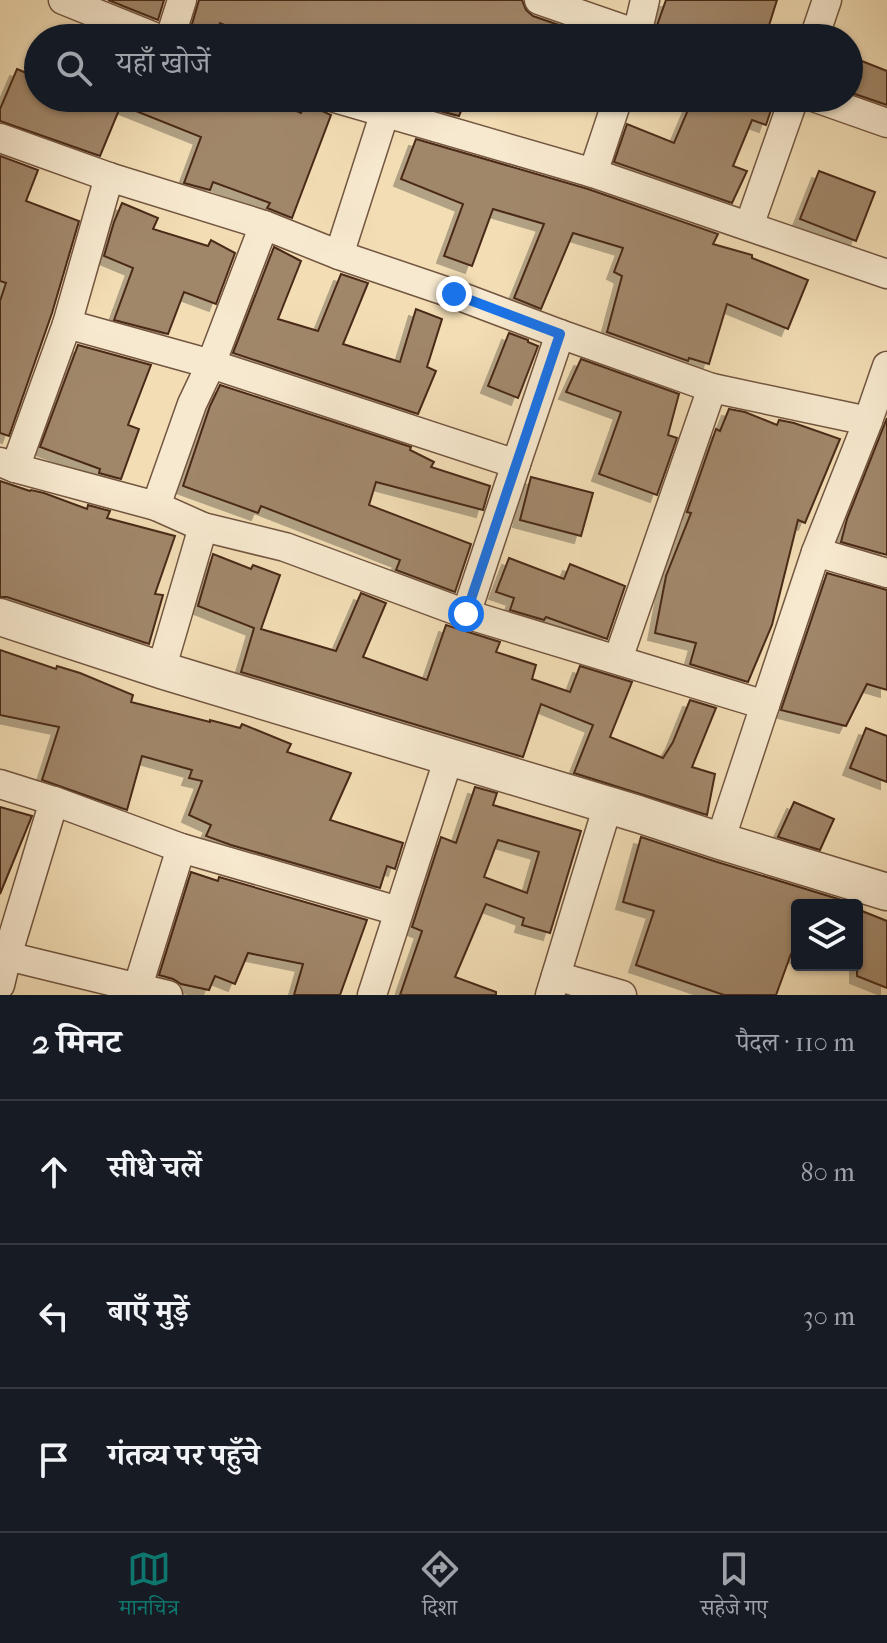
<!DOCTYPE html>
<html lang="hi">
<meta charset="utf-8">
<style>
:root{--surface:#171b24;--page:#20242c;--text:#f1f3f6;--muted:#9ea1a6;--line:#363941;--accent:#0f766e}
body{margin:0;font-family:"IM FELL French Canon","Noto Serif Devanagari",serif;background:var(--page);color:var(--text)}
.controls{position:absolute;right:24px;bottom:24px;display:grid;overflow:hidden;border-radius:8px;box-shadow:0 2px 6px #0004}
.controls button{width:72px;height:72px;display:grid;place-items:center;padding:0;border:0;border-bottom:2px solid var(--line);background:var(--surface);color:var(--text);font:40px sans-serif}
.stop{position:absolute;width:24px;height:24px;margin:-18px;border:6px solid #1a73e8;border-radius:50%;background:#fff}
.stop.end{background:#1a73e8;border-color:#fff;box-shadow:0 2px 8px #0008}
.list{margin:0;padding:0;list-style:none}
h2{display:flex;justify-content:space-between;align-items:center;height:104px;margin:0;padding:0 32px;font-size:34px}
h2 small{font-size:26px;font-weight:400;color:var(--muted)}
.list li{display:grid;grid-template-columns:52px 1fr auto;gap:24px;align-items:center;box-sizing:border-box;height:144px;padding:0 32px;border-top:2px solid var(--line)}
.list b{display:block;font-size:30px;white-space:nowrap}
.list em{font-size:26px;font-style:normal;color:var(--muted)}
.icon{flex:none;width:44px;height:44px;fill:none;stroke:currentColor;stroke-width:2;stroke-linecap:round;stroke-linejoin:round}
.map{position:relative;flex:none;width:887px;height:995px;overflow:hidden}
.search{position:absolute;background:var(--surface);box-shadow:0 2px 6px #0004;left:24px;right:24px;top:24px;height:88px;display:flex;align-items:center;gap:20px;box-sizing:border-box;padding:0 28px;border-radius:44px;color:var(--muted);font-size:30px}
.sheet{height:536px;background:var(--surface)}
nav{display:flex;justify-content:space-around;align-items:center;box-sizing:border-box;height:112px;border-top:2px solid var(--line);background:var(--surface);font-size:22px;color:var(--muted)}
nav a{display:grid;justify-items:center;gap:4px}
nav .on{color:var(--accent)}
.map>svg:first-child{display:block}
.building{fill:#a1876a;stroke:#492919;stroke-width:2;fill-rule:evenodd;filter:url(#shadow)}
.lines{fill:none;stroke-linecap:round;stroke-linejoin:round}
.minor-casing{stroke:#735640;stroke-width:31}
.tertiary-casing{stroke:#735640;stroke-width:39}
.minor{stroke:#f7e9cf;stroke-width:28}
.tertiary{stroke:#f7e9cf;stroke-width:36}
.route{stroke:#1a73e8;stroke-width:10}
</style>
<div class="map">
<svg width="887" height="995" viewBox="0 0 887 995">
<defs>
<filter id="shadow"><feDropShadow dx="-7" dy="7" stdDeviation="0" flood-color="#0004"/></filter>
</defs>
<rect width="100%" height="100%" fill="#f2ddb5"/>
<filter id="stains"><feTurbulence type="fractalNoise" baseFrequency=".0025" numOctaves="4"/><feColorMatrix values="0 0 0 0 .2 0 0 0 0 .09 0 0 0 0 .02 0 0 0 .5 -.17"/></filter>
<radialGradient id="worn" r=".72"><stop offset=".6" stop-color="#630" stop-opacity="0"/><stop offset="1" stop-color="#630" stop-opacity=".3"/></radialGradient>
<g class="building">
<path d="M108,0h56l-6,20z"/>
<path d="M199,0h323l4,10 7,6 64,22h-342l-35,-15 -5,15h-27z"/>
<path d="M666,0h111l-12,38h-19l-31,-10 -3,10h-48l-10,-4z"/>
<path d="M849,56l38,15v34l-38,-13z"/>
<path d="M17,69l21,9v20h228l35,15 4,-10 26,12 -39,103 -25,-10 3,-5 -57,-21 -3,8 -26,-7 17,-46 -80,-32 -21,51 -100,-35v-12z"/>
<path d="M433,98h33l-7,18 -30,-8z"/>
<path d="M693,98h64l16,6 -7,21 -14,-5 -19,46 14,5 -15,32 -118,-41 13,-38 47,19z"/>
<path d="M416,139l172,50 130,45 -5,10 39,11v3l56,22 -20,49 -61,-25 -18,60 -20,-6 -1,3 -81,-29 15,-56 -8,-4 9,-24 -50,-15 -32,76 -27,-11 30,-74 -51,-15 -21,57 -28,-10 19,-52 -62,-25z"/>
<path d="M0,156l38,14 -12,31 53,20 -27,92 -43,123 -9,-3v-132l6,-18 -6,-2z"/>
<path d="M819,171l56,21 -19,49 -56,-22z"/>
<path d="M122,203l36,15 -5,11 55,17 3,-6 24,13 -19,51 -32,-12 -16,42 -54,-14 19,-52 -29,-12 10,-34z"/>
<path d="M274,247l27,14 -23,58 40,12 23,-57 27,9 -25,61 57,18 16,-53 26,10 -15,48 9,4 -18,43 -185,-61z"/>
<path d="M509,333l19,7v2l10,4 -20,52 -30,-12z"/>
<path d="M78,345l73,20 -23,60 11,4 -18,50 -22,-6 1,-4 -60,-22z"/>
<path d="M581,359l98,35 -11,41 9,3 -20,57 -58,-21 22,-62 -55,-20z"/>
<path d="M220,385l191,62 -1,3 24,12 -3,5 59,19 -7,24 -107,-28 -7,23 102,39 -16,48 -59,-22 4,-10 -139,-54 -3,7 -75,-27 27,-80z"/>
<path d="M729,409l16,3 32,13 2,-5 15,3 46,16 -35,84 -7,-3 -26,105 -24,57 -58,-18 6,-21 -41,-10 11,-57 25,-63 -4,-1 29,-83 4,2z"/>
<path d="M887,418v137l-46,-13 6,-23z"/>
<path d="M531,477l62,16 -12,43 -61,-16z"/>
<path d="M0,481l30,10 1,-1 13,3 43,16 1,-4 22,6 -3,7 68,18 -20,58 8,1 -14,49 -142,-47h-7z"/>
<path d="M213,554l38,15 2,-4 27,10 -19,54 75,22 25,-58 25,10 -23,54 64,23 19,-55 54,17 -4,10 40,13 -4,14 38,13 10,-26 52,16 -22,55 53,21 10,-16 17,-42 26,8 -24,59 23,7 -8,41 -133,-42 19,-48 -52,-21 -18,53 -282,-85 13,-44 -56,-22z"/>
<path d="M509,558l55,21 6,-15 55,22 -18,53 -61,-22 -2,3 -34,-10 4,-12 -18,-6z"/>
<path d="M827,573l60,17v100l-20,-6 -21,42 -65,-16z"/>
<path d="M0,650l56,19 1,-3 23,7 53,22 -2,7 79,20v-2l30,8 2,-4 49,20 -4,8 64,21 -21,47 73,23 -8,26 -8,-3 -7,22 -149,-43 -25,-9 5,-11 -22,-10 13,-34 -13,-3 3,-8 -50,-14 -15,54 -85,-30 17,-53 -59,-12z"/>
<path d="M866,728l21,8v46l-37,-14z"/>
<path d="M475,787l22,6 -4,12 88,26 -31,102 -28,-8 2,-7 -38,-14 -31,73 41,15v3h-96l22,-64 -10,-4 29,-90 15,6zM498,840l41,12 -12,41 -43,-16z"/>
<path d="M794,802l40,17 -14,31 -42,-13z"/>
<path d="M0,807l32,9 -32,78z"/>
<path d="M641,837l73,24 144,44h-61v51l-6,-2 -15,41h-52l-88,-30 18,-54 -31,-9z"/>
<path d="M191,872l27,9 1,-4 148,43 -27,75h-46l9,-31 -55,-11 -13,31 -20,-8 -6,14 -28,-6 -8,-5 -14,-4z"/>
<path d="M857,909l30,12v67l-30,-12z"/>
</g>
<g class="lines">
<g class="minor-casing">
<g id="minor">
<path d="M63,0l94,38"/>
<path d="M539,0l98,34"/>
<path d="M170,38l12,-38"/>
<path d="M636,38l9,-38"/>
<path d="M814,38l13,-38"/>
<path d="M335,98l258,75 294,101"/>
<path d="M816,98l71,25"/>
<path d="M0,138l109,39 155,48 75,30 115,39 106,40 152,54 156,33 19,-55"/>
<path d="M593,173l25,-75"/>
<path d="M749,226l45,-128"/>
<path d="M339,255l46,-143"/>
<path d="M67,324l144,40 53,-139"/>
<path d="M0,462l15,6 141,38 47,21 82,20 181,67 299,91 -45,136"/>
<path d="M516,464l44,-130"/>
<path d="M15,468l52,-144 42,-147"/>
<path d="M156,506l36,-102 19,-40 305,100 -50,150"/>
<path d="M816,552l71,21"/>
<path d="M618,659l94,-271"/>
<path d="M161,670l42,-143"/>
<path d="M765,705l51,-153 52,-131"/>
<path d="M0,784l54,17 -47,155 -7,29"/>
<path d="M54,801l127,47 217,63"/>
<path d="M7,956l161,39"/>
<path d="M556,976l66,19"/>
<path d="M138,986l43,-138"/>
<path d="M372,995l77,-238"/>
<path d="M550,995l58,-190"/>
</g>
</g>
<g class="tertiary-casing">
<path id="tertiary" d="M0,617l161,53 477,144 82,27 167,51"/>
</g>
<use href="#minor" class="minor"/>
<use href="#tertiary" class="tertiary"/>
</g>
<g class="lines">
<path class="route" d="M454,294l106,40 -94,280"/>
</g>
<rect width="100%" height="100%" filter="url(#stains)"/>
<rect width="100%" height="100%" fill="url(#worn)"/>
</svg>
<div class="controls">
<button><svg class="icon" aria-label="layers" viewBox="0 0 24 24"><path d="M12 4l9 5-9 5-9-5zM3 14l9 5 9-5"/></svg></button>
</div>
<div class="stop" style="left:466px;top:614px"></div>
<div class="stop end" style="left:454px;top:294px"></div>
<div class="search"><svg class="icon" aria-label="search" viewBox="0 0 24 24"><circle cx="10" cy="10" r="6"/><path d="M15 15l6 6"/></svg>यहाँ खोजें</div>
</div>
<section class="sheet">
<h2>2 मिनट<small>पैदल · 110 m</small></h2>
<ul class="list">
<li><svg class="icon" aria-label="ahead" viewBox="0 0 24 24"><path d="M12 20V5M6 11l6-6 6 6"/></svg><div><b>सीधे चलें</b></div><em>80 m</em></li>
<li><svg class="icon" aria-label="left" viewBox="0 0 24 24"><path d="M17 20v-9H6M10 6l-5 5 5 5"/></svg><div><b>बाएँ मुड़ें</b></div><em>30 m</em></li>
<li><svg class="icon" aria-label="arrive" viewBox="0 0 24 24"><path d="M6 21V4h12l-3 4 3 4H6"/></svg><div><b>गंतव्य पर पहुँचे</b></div></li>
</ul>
</section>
<nav>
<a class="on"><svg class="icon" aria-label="map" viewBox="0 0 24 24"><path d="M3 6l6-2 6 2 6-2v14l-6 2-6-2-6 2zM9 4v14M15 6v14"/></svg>मानचित्र</a>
<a><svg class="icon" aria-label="directions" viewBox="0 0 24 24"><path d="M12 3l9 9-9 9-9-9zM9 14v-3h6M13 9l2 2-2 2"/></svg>दिशा</a>
<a><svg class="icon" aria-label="saved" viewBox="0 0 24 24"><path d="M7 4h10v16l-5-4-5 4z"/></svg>सहेजे गए</a>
</nav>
